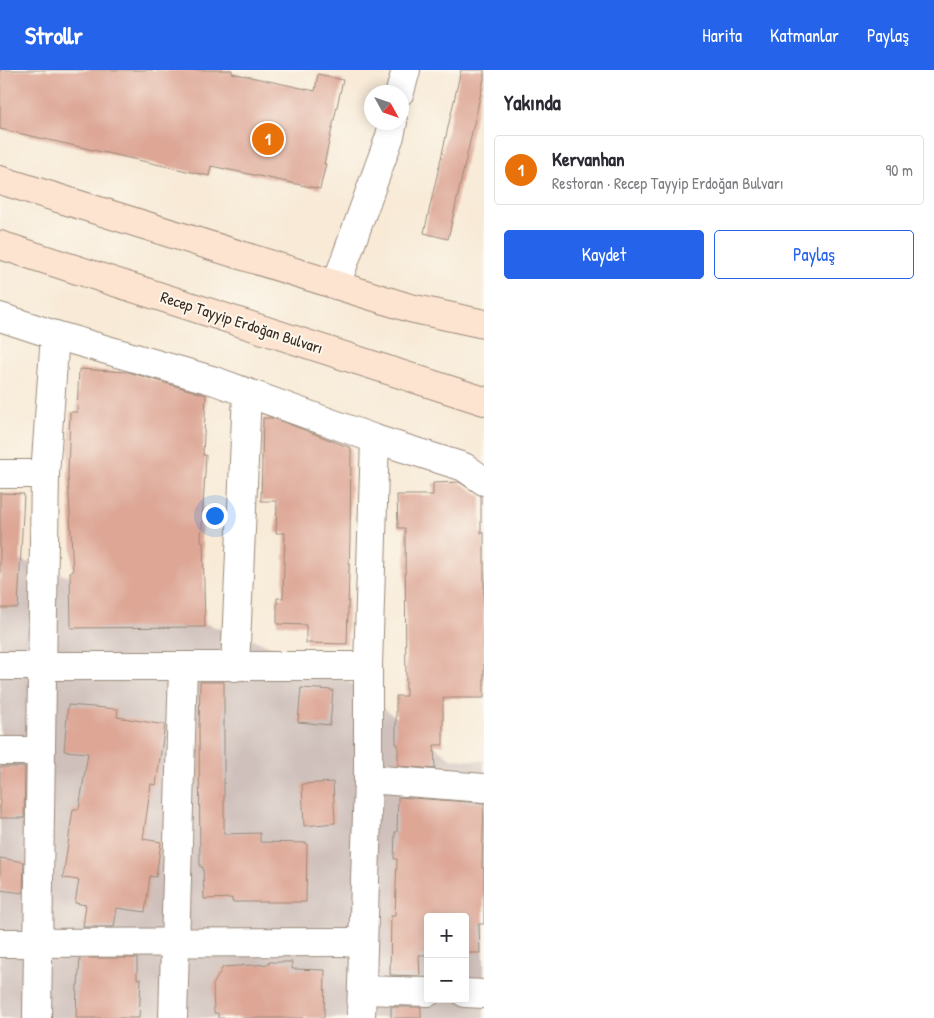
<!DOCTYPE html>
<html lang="tr">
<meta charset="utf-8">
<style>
:root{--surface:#fff;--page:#f2f2f3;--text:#2b2b33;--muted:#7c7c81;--line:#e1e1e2;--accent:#2563eb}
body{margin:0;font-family:"Patrick Hand",sans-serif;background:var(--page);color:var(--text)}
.controls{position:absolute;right:15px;bottom:15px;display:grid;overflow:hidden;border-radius:5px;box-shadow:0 2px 12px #0003}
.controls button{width:45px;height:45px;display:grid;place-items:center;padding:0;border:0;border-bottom:1px solid var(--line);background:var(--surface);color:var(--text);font:25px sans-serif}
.compass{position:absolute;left:364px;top:15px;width:45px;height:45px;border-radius:50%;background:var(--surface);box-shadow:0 2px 12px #0003;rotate:130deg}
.you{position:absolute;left:214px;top:445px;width:18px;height:18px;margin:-12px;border:4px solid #fff;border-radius:50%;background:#1a73e8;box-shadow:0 0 0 8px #1a73e833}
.badge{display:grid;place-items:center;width:32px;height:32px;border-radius:50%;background:var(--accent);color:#fff;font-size:16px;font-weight:700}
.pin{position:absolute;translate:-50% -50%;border:2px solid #fff;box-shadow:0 1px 5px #0006}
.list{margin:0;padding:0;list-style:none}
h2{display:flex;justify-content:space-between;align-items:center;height:65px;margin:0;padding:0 20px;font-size:21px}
h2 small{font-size:16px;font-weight:400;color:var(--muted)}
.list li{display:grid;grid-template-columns:32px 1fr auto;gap:15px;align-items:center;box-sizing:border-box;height:70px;margin:0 10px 10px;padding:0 10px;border:1px solid var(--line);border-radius:5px}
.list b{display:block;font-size:19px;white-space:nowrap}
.list p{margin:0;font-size:16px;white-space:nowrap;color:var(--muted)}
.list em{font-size:16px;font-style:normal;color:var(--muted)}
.actions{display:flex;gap:10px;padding:15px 20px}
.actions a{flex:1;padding:11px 0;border:1px solid var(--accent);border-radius:5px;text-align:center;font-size:18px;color:var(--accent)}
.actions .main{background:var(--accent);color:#fff}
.map{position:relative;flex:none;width:484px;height:948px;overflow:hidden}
header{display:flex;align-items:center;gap:30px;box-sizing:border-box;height:70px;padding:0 25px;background:var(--accent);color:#fff}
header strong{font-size:24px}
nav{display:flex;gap:28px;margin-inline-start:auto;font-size:18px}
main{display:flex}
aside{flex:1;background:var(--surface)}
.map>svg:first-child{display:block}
.industrial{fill:#cfc0bb;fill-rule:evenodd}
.building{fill:#dda695}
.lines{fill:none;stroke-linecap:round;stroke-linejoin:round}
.street-casing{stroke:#9a8a7a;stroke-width:30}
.secondary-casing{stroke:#9a8a7a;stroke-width:30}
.street{stroke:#fff;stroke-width:28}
.secondary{stroke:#fde4d0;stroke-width:28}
.labels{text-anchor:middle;stroke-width:4;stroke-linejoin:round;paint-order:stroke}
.street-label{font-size:16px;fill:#3b2a1e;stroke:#fbf7ec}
</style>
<header>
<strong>Strollr</strong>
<nav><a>Harita</a><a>Katmanlar</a><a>Paylaş</a></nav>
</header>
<main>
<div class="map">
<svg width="484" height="948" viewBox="0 0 484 948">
<rect width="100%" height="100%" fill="#fbf7ec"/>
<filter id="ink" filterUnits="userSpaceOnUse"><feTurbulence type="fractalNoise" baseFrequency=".02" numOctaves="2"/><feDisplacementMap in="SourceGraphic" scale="10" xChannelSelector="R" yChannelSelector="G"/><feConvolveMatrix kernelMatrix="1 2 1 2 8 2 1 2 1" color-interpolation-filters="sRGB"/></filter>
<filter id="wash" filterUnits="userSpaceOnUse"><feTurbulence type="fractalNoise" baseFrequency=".0096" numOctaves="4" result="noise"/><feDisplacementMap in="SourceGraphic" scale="20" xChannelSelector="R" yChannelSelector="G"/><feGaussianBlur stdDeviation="1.12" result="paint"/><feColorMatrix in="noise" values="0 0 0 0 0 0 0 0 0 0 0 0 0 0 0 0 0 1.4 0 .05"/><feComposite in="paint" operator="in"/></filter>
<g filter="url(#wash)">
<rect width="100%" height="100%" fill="#f8ead7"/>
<path class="industrial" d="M0,483l326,112 126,94 32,2v257h-484zM428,847h37v82h-37z"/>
<g id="blocks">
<g class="building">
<path d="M0,0h232v3l83,18 3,-17 25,6 -19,84h2l-6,25 -109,-23 -2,10 -209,-47z"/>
<path d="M461,0h23v9l-36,160 -24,-6z"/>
<path d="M79,299l49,3 78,23 -3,60h3l-5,87h2l2,85 -134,1 -1,-56h3l-5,-97 2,-63h7z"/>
<path d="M263,348h10l78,30 -1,89 -3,107 -41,-1v-18l-29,-1v-26h6l2,-65h-9l1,-32h-16z"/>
<path d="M459,412l22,14v37h3v165h-41v47h-9l1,24 -37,-3v-22h-2v-48h10l-1,-168h-7l-1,-33h36v-12z"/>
<path d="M0,423l24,1 -6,114h-18z"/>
<path d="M200,612h24v152l36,-1v9l47,1 -1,59h-74v-4l-28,1 -1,-32h-3l-1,-137z"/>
<path d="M301,618l32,2 -3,35 -32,-3z"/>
<path d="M68,635l50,4 -1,8 48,8 -9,60 -5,-1 -8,55 18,3 -5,35 -6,-1 -5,36 -28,-4 -3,19h-31l3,-22 -11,-2 4,-23 -16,-2 10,-69h6l9,-56 -24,-2z"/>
<path d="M0,697h25l-1,51h-24z"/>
<path d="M333,712l2,41 -31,3 -2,-42z"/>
<path d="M398,727l86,6 -2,65h2v56h-5l1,29h-15v-36h-37v38h-9l1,21 -30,-1 1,-59h4l2,-57h-3l1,-27h2z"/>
<path d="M0,788l24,4 -1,31 -23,-3z"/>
<path d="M80,888h57v21h4l-2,39h-63l1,-33h1z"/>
<path d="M269,892h23v7l33,1 -1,48h-106v-5h-4l-1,-28 10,-18 46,-3z"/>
<rect x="391" y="937" width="30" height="11"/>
</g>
</g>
</g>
<g filter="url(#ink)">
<use href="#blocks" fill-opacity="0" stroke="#9a8a7a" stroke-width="1"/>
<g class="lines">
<g class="street-casing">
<g id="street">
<path d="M400,22l6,-22"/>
<path d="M336,215l54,-149 3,-14"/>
<path d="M0,247l55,18 160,46 160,58 89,28 20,14"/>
<path d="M0,404h45"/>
<path d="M0,596h368"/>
<path d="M235,597l12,-274"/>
<path d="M0,681h41"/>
<path d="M368,709l116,9"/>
<path d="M0,873l363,-1"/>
<path d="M362,920l66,2"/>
<path d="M465,923l19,1"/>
<path d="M37,948l8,-544 10,-139"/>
<path d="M173,948l10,-352"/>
<path d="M361,948l7,-239v-113l7,-227"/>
</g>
</g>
<g class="secondary-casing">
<g id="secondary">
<path d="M0,110l410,128 74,16"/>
<path d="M0,175l484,156"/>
</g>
</g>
<use href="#street" class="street"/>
<use href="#secondary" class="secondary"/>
</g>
</g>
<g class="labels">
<g class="street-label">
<text transform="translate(242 252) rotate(18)" y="6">Recep Tayyip Erdoğan Bulvarı</text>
</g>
</g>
</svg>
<div class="controls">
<button>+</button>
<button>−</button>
</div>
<svg class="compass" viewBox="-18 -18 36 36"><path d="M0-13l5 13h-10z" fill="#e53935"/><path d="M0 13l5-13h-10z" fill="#7c7c81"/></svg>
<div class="you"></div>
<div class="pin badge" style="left:268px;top:69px;background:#e8710a">1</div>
</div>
<aside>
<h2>Yakında<small></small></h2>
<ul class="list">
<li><span class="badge" style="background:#e8710a">1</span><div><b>Kervanhan</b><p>Restoran · Recep Tayyip Erdoğan Bulvarı</p></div><em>90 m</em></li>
</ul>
<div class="actions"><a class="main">Kaydet</a><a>Paylaş</a></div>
</aside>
</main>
